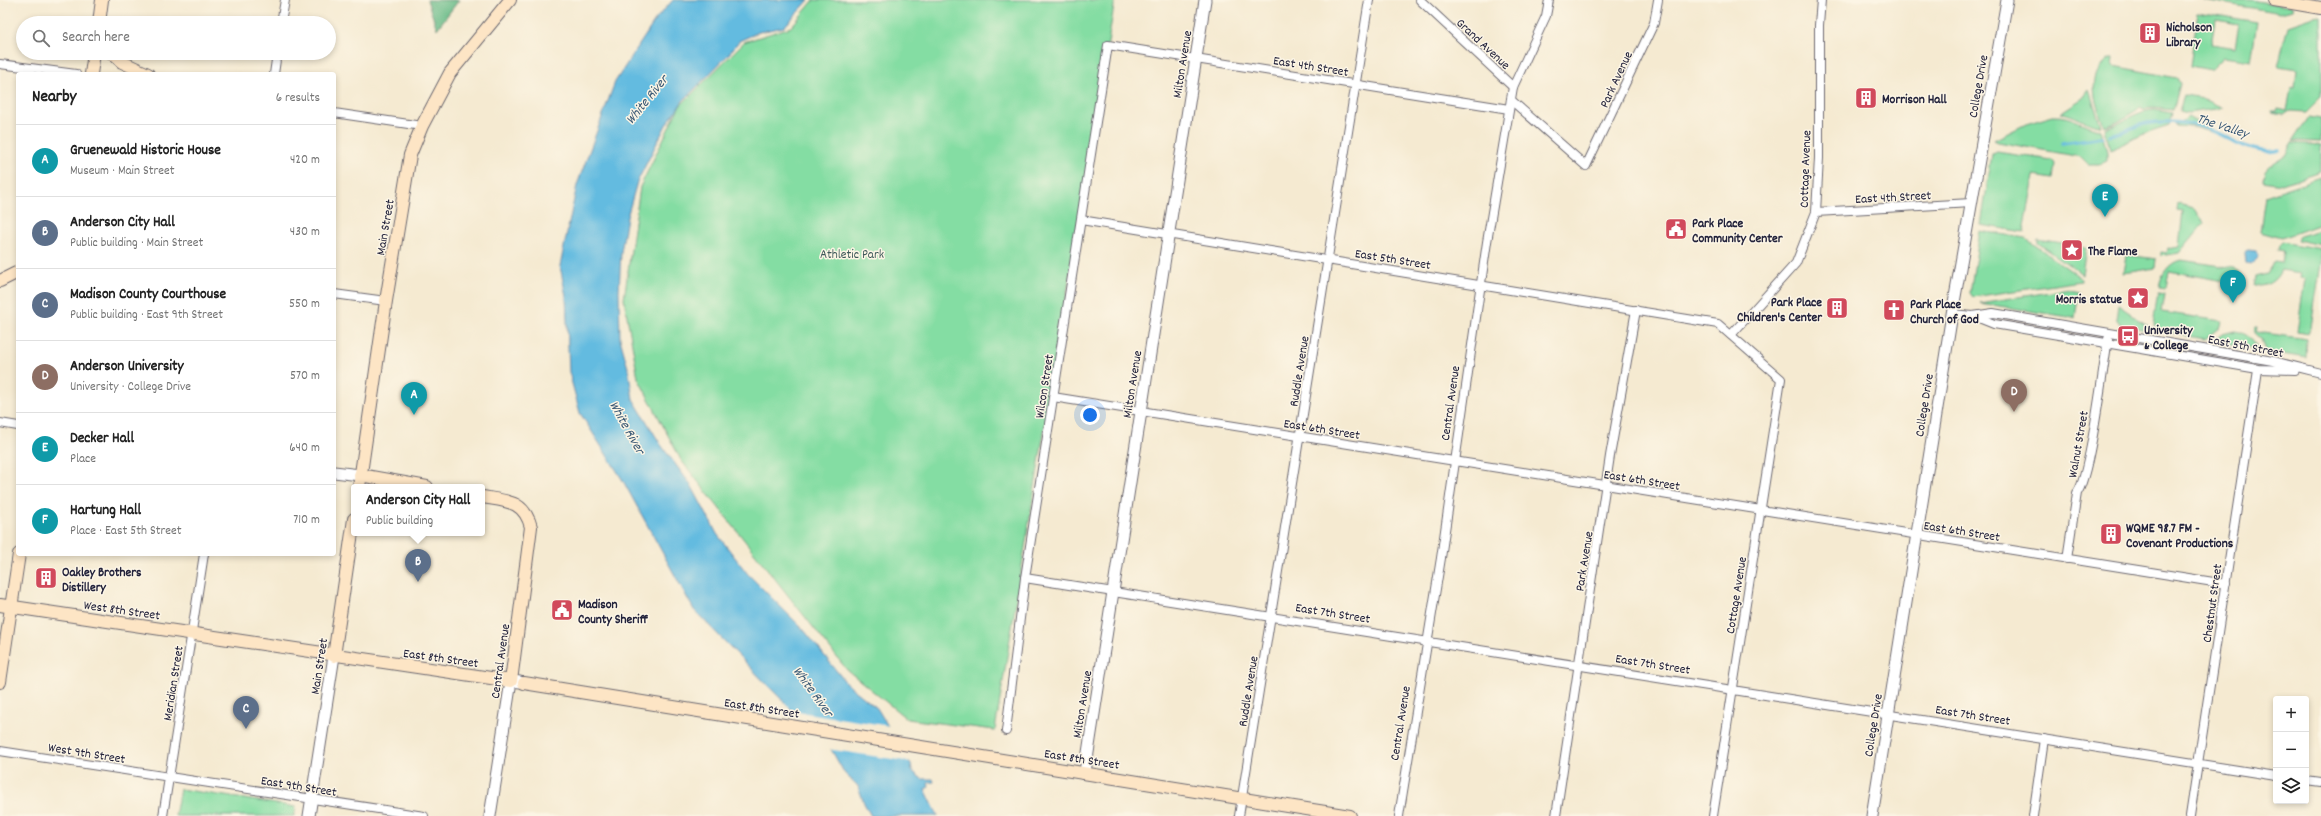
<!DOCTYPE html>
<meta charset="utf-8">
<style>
:root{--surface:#fff;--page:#f2f2f2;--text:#222;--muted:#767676;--line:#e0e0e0;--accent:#7c3aed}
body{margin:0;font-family:Dekko,sans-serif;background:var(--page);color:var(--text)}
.controls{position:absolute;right:12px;bottom:12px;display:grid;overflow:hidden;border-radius:4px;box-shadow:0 2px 6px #0003}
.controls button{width:36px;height:36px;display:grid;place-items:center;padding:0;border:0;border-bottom:1px solid var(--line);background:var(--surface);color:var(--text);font:20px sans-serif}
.you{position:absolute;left:1090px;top:415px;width:14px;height:14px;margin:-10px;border:3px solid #fff;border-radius:50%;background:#1a73e8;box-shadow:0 0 0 6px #1a73e833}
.badge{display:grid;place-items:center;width:26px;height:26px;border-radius:50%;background:var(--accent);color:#fff;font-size:13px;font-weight:700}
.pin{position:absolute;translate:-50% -33px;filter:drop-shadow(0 1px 2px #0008)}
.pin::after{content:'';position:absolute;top:21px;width:14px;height:12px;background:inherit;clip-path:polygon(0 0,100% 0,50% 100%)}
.popup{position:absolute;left:351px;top:484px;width:134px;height:52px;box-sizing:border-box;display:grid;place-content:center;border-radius:4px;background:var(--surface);filter:drop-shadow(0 1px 3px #0005);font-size:13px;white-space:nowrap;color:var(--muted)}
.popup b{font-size:15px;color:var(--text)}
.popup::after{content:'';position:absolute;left:50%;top:100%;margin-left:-8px;border:8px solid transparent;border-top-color:var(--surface)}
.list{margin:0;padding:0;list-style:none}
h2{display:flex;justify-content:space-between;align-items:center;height:52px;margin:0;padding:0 16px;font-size:17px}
h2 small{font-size:13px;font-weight:400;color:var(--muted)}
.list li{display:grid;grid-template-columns:26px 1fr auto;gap:12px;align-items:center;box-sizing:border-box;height:72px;padding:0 16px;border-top:1px solid var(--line)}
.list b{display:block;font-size:15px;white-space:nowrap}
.list p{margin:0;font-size:13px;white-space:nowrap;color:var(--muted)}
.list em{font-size:13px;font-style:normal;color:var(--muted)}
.icon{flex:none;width:22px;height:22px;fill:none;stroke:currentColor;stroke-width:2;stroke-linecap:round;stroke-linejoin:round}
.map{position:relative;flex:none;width:2321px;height:816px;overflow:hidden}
.search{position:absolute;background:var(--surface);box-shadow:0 2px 6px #0003;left:16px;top:16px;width:320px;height:44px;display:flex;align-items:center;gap:10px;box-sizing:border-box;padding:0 14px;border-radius:22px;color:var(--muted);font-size:15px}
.panel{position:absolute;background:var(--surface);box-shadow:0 2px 6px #0003;left:16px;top:72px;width:320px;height:484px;border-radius:4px}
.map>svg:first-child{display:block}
.green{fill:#84dda3;stroke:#53806f;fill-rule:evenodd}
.forest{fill:#6bbc89;stroke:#466f62}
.water{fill:#63bbe0;stroke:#426e8e}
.pier{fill:#f5ead1}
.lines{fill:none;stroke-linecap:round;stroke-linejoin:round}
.stream{stroke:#63bbe0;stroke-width:3.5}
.minor-casing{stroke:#6c6870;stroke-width:10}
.tertiary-casing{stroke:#6c6870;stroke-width:13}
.secondary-casing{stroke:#6c6870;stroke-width:14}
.minor{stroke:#fff;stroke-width:8}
.tertiary{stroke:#fff;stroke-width:11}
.secondary{stroke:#fde5c5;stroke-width:12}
.labels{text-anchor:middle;stroke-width:3;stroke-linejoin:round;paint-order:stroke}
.poi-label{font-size:13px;font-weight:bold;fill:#22223b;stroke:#fcf5e5;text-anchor:start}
.street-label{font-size:13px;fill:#22223b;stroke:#fcf5e5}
.park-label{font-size:13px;fill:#3f5a5a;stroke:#fcf5e5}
.water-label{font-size:14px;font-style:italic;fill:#395875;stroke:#fcf5e5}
</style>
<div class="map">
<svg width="2321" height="816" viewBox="0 0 2321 816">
<rect width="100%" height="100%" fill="#fcf5e5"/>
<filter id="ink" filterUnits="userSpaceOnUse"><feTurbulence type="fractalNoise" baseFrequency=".025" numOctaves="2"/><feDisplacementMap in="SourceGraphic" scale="8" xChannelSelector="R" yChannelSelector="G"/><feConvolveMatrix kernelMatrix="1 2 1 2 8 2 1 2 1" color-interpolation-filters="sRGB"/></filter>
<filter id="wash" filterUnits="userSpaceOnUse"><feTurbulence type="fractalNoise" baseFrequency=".012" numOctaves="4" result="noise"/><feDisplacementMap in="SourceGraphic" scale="16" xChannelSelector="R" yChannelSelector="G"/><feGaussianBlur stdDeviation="0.9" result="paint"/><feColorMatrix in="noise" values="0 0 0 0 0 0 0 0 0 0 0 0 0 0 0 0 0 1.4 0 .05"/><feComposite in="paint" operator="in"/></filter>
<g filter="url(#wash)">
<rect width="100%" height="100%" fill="#f5ead1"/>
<g class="green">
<path d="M814,0h301l-120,730 -88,-11 -60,-49 -166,-210 -43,-82 -14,-79 16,-112 39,-80 65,-65 47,-15z"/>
<path d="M2203,0h47l43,7 -1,3 -11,3z"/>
<path d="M2198,12l59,10 -6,39 -27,-4 -13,13 -21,-4zM2215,20l24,4 -4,24 -24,-4z"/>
<path d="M2321,16v81l-15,15 -16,-1 -6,4 -12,-2v-1h5l1,-3 9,2 4,-23 4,-1 2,-18 -19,-3 10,-40 26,-9z"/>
<path d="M2110,58h4l-1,8 64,12 3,6 -7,26 -20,-2 -9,1 -4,-2 -3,3 -24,14 -9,2c-9,-24 -19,-50 6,-68z"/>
<path d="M2089,90l12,36c-15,-1 -26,-12 -41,-13l23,-15z"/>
<path d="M2184,96l20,3 19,9 -36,5 -8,-2z"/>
<path d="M2155,110l17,3 -3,12 -21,7 -38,18 -5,-22c17,-4 31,-18 50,-18z"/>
<path d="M2053,116c20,-1 30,11 48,13l6,23v9l-7,3h-12l-7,-7 -83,-15 -4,-2 32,-16z"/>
<path d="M2188,116l30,18 -25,-7 -18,-1z"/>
<path d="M2309,117l12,2v23l-28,-1z"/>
<path d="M2292,143l29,2v26l-39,13 -19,-3c0,-16 13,-17 23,-26 3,-3 4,-8 6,-12z"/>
<path d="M1996,152l56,8 3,4 -2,15 -19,-3 -10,56 -43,-7 11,-71z"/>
<path d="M2321,177v47l-39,14 -22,-6 5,-36z"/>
<path d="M2178,204l16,4 10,15 -25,30 -18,3v-4l6,1 1,-5 11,-2 4,-34 -6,-1z"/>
<path d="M2321,230v15l-23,-5 2,-4z"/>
<path d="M1980,231l45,7 56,40v3l-108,16 -3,-4z"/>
<path d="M2038,240l48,8 -4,26 -44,-31z"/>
<path d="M2281,242l40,7v14l-10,64 -3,7 -11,-2 8,-53 -5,-1 1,-5 -20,-3c-5,11 -14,17 -27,16l2,-9 11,-3 8,-12 6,1 2,-11 -6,-1 1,-6z"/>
<path d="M2127,255l29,4 -1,9 -31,5z"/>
<path d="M2181,260l54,8 6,7 -1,9 -71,-13 -3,17 -7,-1c2,-12 9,-24 22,-27z"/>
<path d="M2070,289l9,2 -4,27 -95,-15z"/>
<path d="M2158,292l7,1 -3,19 59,9 -1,6 -15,12 -42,-7 -10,-7z"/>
<path d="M2118,305l29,20v5l-24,-4 -7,-6z"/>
<path d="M2255,327h3l-1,5 50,7 -1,19 -41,-7 -4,-12 -6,-6z"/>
<path d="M2236,331c10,2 18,9 21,18l-43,-8 8,-7z"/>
<path d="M180,789l116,18 -2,9h-119z"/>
</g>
<path class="forest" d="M427,0h32l-22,29z"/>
<g class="water">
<path d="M673,0h136l-25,27 -25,5 -20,9 -11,14 -45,46 -17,24 -29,57 -10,35 -6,35 -2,39 1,48 8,29 5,31 28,46 30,40 26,49 30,39 57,57 43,54 30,24 34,56 1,7 10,8h11l1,3 -6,1 1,4 -4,2 13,27h-67l-7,-13 -6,-17 -13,-12 -13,-23 -138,-141 -72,-131 -42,-66 -11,-41 -3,-76 -6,-30 17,-81 38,-103 41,-63z"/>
<path d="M2248,250l8,1 3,4 -1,3 -8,7 -5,-2 -1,-11z"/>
</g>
<path class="pier" d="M787,710l103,16 22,36 -85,-13z"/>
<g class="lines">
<g class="stream">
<path d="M2111,135c13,-3 25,-10 38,-12 15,-2 35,-1 50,3 25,7 54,32 81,24"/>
<path d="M2062,143l41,-6"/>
</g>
</g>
</g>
<g filter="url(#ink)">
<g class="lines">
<g class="minor-casing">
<g id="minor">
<path d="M1420,0l93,87"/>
<path d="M281,23l4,-23"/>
<path d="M0,64l76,10"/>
<path d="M274,74l3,-21"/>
<path d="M1511,100l75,66 68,-143 4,-23"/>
<path d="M334,113l88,13"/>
<path d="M1816,212l155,-9"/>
<path d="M1081,220l637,104 63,55 -68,437"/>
<path d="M334,294l52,7"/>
<path d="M1952,314l21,2 20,-3 280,48 48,12"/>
<path d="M1974,316l20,8 264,45 37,1"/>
<path d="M1731,335l65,-72 20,-51 3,-54v-133l2,-25"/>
<path d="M1053,397l1173,187"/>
<path d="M0,423l18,3"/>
<path d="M2067,559l10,-66c13,-16 26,-126 31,-154"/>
<path d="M1025,578l1251,198"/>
<path d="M1006,731l19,-153 83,-533 401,64"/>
<path d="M0,751l424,65"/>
<path d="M2306,781l15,2"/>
<path d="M163,816l41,-262"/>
<path d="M1239,816l130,-816"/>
<path d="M1399,816l42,-258 46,-316 26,-155 33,-71 3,-16"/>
<path d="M1556,816l54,-360 26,-146"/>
<path d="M2033,816l11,-77"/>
<path d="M2190,816l68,-446"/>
</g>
</g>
<g class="tertiary-casing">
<g id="tertiary">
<path d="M334,472l26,3"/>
<path d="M1085,772l120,-772"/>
<path d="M309,816l25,-160"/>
<path d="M490,816l21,-135 9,1"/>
<path d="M1872,816l80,-502 55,-314"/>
</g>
</g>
<g class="secondary-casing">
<g id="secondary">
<path d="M2274,0l47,8"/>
<path d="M99,23l3,-23"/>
<path d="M112,53l10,9 26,12"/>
<path d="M91,74l3,-21"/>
<path d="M0,281l18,-9"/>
<path d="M360,475l67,12"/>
<path d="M359,487l27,-186 24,-146 12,-29 28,-53 60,-73"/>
<path d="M0,605l511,76 20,-154c-7,-27 -25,-26 -49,-30"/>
<path d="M334,656l20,-137"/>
<path d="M0,682l19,-128"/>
<path d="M524,683l826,133"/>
</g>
</g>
<use href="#minor" class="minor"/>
<use href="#tertiary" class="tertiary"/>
<use href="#secondary" class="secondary"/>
</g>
</g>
<defs>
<g id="building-square" transform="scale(1.15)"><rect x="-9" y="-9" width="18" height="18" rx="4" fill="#d1495b" stroke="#fcf5e5"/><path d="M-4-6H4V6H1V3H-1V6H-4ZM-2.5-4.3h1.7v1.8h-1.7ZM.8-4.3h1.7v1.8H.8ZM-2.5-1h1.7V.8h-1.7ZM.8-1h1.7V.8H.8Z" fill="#fff"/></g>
<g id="civic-square" transform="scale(1.15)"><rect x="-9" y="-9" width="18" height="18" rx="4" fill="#d1495b" stroke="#fcf5e5"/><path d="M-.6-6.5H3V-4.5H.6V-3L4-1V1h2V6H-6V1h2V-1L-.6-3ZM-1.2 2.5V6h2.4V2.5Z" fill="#fff"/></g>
<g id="sight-square" transform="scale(1.15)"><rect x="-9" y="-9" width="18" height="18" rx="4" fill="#d1495b" stroke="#fcf5e5"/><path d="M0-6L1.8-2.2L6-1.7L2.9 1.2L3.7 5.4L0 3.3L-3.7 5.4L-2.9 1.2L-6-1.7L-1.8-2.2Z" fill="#fff"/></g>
<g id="church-square" transform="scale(1.15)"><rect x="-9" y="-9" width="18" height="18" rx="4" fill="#d1495b" stroke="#fcf5e5"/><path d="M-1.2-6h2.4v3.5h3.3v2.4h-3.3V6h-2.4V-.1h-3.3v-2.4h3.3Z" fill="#fff"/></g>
<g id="bus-square" transform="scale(1.15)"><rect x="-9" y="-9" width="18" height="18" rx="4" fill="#d1495b" stroke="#fcf5e5"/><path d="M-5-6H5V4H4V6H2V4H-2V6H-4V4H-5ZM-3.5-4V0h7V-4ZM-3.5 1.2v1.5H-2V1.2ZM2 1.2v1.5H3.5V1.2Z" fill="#fff"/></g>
</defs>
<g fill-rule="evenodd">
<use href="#building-square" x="2150" y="33"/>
<use href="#building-square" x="1866" y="98"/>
<use href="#civic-square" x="1676" y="229"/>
<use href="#sight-square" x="2072" y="250"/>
<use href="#sight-square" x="2138" y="298"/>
<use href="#building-square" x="1837" y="308"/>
<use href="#church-square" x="1894" y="310"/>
<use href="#bus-square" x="2128" y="336"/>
<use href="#building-square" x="2111" y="534"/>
<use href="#building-square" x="46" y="578"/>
<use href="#civic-square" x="562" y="610"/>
</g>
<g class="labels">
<g class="poi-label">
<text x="2166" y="31">Nicholson<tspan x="2166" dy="15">Library</tspan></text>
<text x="1882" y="103">Morrison Hall</text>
<text x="1692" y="227">Park Place<tspan x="1692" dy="15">Community Center</tspan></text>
<text x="2088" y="255">The Flame</text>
<text x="2122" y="303" text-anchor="end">Morris statue</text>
<text x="1822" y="306" text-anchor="end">Park Place<tspan x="1822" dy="15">Children's Center</tspan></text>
<text x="1910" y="308">Park Place<tspan x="1910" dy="15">Church of God</tspan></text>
<text x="2144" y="334">University<tspan x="2144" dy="15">&amp; College</tspan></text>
<text x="2126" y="532">WQME 98.7 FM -<tspan x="2126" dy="15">Covenant Productions</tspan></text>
<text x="62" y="576">Oakley Brothers<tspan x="62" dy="15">Distillery</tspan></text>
<text x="578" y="608">Madison<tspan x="578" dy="15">County Sheriff</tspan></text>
</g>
<g class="street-label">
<text transform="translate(1484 43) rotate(43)" y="5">Grand Avenue</text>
<text transform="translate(1181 64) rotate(-81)" y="5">Milton Avenue</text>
<text transform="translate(1311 65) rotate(9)" y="5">East 4th Street</text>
<text transform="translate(1615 79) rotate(-65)" y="5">Park Avenue</text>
<text transform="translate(1977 86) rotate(-80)" y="5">College Drive</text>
<text transform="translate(1804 169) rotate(-88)" y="5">Cottage Avenue</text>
<text transform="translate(1893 196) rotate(-3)" y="5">East 4th Street</text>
<text transform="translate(384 227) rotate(-80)" y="5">Main Street</text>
<text transform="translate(1393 258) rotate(9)" y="5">East 5th Street</text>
<text transform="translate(2246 345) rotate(11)" y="5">East 5th Street</text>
<text transform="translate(1298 371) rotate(-81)" y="5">Ruddle Avenue</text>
<text transform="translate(1131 384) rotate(-81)" y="5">Milton Avenue</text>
<text transform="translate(1043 386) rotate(-81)" y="5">Wilcon Street</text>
<text transform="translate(1449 403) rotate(-82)" y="5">Central Avenue</text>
<text transform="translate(1923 405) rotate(-81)" y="5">College Drive</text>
<text transform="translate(1322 428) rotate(9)" y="5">East 6th Street</text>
<text transform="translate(2077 444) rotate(-80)" y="5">Walnut Street</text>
<text transform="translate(1642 479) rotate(9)" y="5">East 6th Street</text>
<text transform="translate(1962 530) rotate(9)" y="5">East 6th Street</text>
<text transform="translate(1583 561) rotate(-81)" y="5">Park Avenue</text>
<text transform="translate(1735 595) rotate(-81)" y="5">Cottage Avenue</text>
<text transform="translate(2211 603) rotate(-82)" y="5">Chestnut Street</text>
<text transform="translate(122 609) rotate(8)" y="5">West 8th Street</text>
<text transform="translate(1333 612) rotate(9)" y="5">East 7th Street</text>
<text transform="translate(441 657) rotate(8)" y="5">East 8th Street</text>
<text transform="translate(499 661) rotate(-82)" y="5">Central Avenue</text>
<text transform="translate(1653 663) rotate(9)" y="5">East 7th Street</text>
<text transform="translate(318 666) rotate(-81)" y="5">Main Street</text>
<text transform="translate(172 683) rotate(-81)" y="5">Meridian Street</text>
<text transform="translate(1247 691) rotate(-81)" y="5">Ruddle Avenue</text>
<text transform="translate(1081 704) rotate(-81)" y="5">Milton Avenue</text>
<text transform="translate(762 707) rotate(9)" y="5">East 8th Street</text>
<text transform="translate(1973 714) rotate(9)" y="5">East 7th Street</text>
<text transform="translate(1399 723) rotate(-81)" y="5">Central Avenue</text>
<text transform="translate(1872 725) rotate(-81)" y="5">College Drive</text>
<text transform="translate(87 752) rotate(9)" y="5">West 9th Street</text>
<text transform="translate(1082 758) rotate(9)" y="5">East 8th Street</text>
<text transform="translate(299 785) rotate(9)" y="5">East 9th Street</text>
</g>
<g class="park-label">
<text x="852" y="258">Athletic Park</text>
</g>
<g class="water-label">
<text transform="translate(646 99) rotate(-51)" y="5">White River</text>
<text transform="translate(2223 125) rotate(18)" y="5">The Valley</text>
<text transform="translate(628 427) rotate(61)" y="5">White River</text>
<text transform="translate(814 691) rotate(54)" y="5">White River</text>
</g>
</g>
</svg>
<div class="controls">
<button>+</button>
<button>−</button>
<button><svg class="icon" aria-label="layers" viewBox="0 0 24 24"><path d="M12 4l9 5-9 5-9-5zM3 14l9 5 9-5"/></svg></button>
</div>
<div class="you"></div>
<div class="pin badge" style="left:414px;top:415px;background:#0f9aa8">A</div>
<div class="pin badge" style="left:418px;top:582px;background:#5c6f8a">B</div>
<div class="popup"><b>Anderson City Hall</b>Public building</div>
<div class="pin badge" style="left:246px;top:729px;background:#5c6f8a">C</div>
<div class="pin badge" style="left:2014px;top:412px;background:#8d6e63">D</div>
<div class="pin badge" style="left:2105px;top:217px;background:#0f9aa8">E</div>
<div class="pin badge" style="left:2233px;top:303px;background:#0f9aa8">F</div>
<div class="search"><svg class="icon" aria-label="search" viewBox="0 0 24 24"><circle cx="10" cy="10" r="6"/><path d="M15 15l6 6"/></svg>Search here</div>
<section class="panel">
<h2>Nearby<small>6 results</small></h2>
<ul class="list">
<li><span class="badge" style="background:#0f9aa8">A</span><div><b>Gruenewald Historic House</b><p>Museum · Main Street</p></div><em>420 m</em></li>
<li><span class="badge" style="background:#5c6f8a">B</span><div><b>Anderson City Hall</b><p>Public building · Main Street</p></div><em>430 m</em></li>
<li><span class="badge" style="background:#5c6f8a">C</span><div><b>Madison County Courthouse</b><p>Public building · East 9th Street</p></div><em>550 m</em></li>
<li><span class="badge" style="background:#8d6e63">D</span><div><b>Anderson University</b><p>University · College Drive</p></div><em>570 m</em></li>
<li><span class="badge" style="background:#0f9aa8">E</span><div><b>Decker Hall</b><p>Place</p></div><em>640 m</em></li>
<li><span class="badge" style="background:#0f9aa8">F</span><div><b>Hartung Hall</b><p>Place · East 5th Street</p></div><em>710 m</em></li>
</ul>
</section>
</div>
